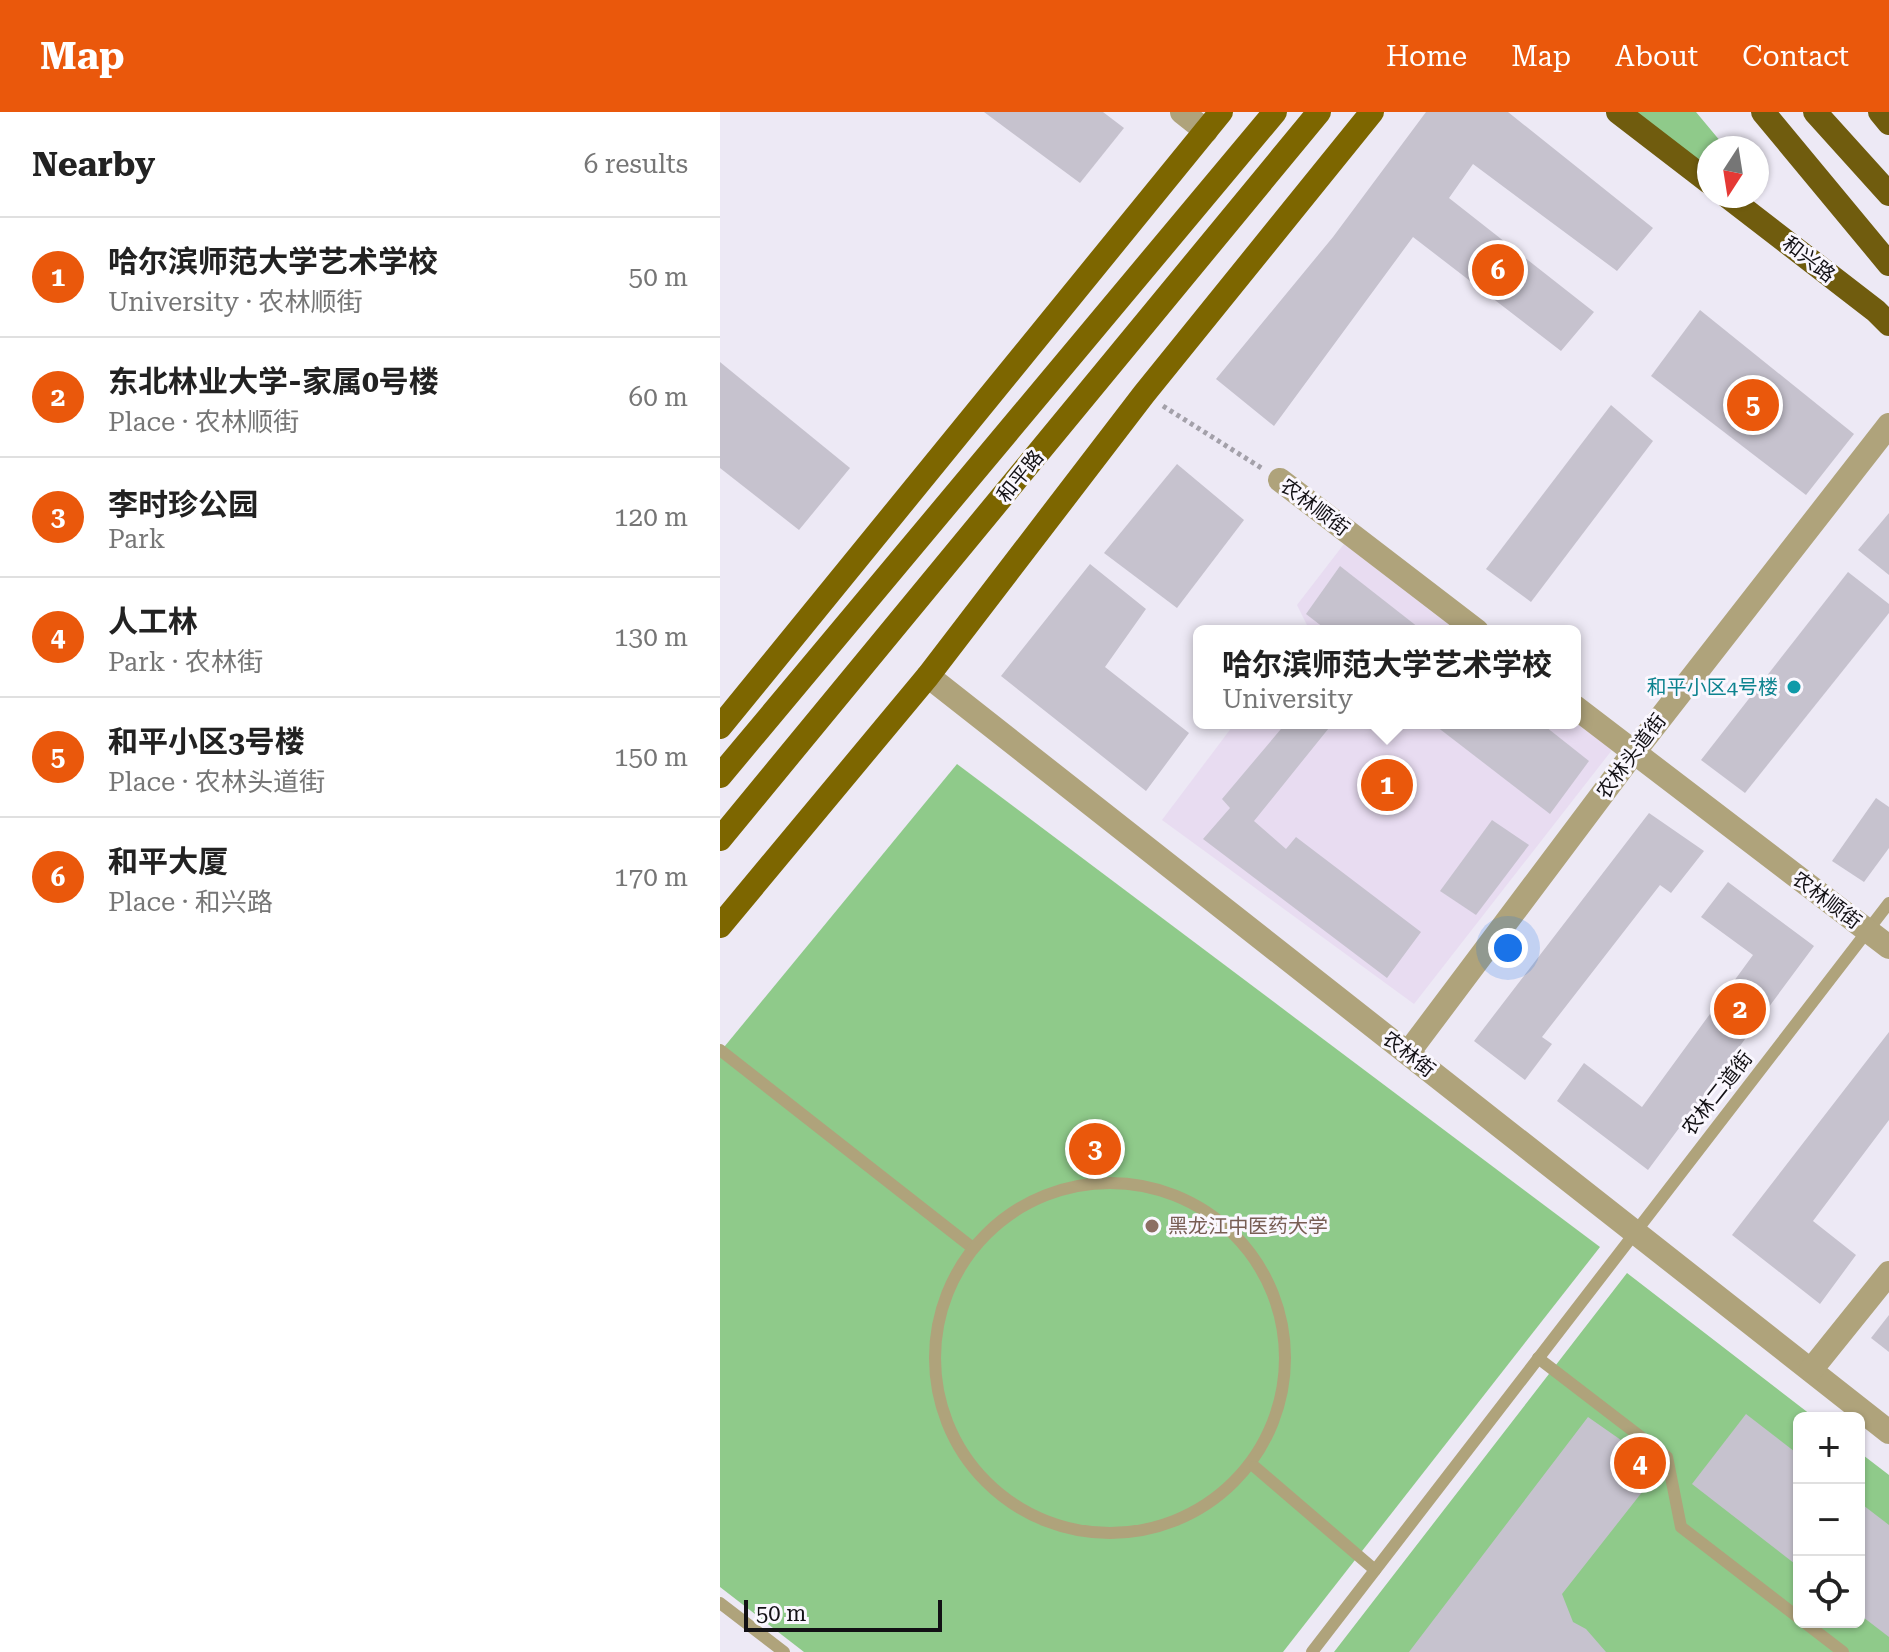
<!DOCTYPE html>
<meta charset="utf-8">
<style>
:root{--surface:#fff;--page:#f2f2f2;--text:#222;--muted:#767676;--line:#e0e0e0;--accent:#ea580c}
body{margin:0;font-family:"Roboto Serif","Noto Sans SC",serif;background:var(--page);color:var(--text)}
.controls{position:absolute;right:24px;bottom:24px;display:grid;overflow:hidden;border-radius:12px;box-shadow:0 2px 6px #0004}
.controls button{width:72px;height:72px;display:grid;place-items:center;padding:0;border:0;border-bottom:2px solid var(--line);background:var(--surface);color:var(--text);font:40px sans-serif}
.compass{position:absolute;left:977px;top:24px;width:72px;height:72px;border-radius:50%;background:var(--surface);box-shadow:0 2px 6px #0004;rotate:192deg}
.scale{position:absolute;left:24px;bottom:20px;width:198px;box-sizing:border-box;padding-left:8px;border:4px solid #131115;border-top:0;font-size:22px;line-height:28px;white-space:nowrap;color:#131115;-webkit-text-stroke:6px #faf7fe;paint-order:stroke}
.you{position:absolute;left:788px;top:836px;width:28px;height:28px;margin:-20px;border:6px solid #fff;border-radius:50%;background:#1a73e8;box-shadow:0 0 0 12px #1a73e833}
.badge{display:grid;place-items:center;width:52px;height:52px;border-radius:50%;background:var(--accent);color:#fff;font-size:26px;font-weight:700}
.pin{position:absolute;translate:-50% -50%;border:4px solid #fff;box-shadow:0 2px 8px #0006}
.popup{position:absolute;left:473px;top:513px;width:388px;height:104px;box-sizing:border-box;display:grid;place-content:center;border-radius:12px;background:var(--surface);filter:drop-shadow(0 2px 6px #0005);font-size:26px;white-space:nowrap;color:var(--muted)}
.popup b{font-size:30px;color:var(--text)}
.popup::after{content:'';position:absolute;left:50%;top:100%;margin-left:-16px;border:16px solid transparent;border-top-color:var(--surface)}
.list{margin:0;padding:0;list-style:none}
h2{display:flex;justify-content:space-between;align-items:center;height:104px;margin:0;padding:0 32px;font-size:34px}
h2 small{font-size:26px;font-weight:400;color:var(--muted)}
.list li{display:grid;grid-template-columns:52px 1fr auto;gap:24px;align-items:center;box-sizing:border-box;height:120px;padding:0 32px;border-top:2px solid var(--line)}
.list b{display:block;font-size:30px;white-space:nowrap}
.list p{margin:0;font-size:26px;white-space:nowrap;color:var(--muted)}
.list em{font-size:26px;font-style:normal;color:var(--muted)}
.icon{flex:none;width:44px;height:44px;fill:none;stroke:currentColor;stroke-width:2;stroke-linecap:round;stroke-linejoin:round}
.map{position:relative;flex:none;width:1169px;height:1540px;overflow:hidden}
header{display:flex;align-items:center;gap:48px;box-sizing:border-box;height:112px;padding:0 40px;background:var(--accent);color:#fff}
header strong{font-size:38px}
nav{display:flex;gap:44px;margin-inline-start:auto;font-size:28px}
main{display:flex}
aside{flex:1;background:var(--surface)}
.map>svg:first-child{display:block}
.education{fill:#e8dcf1}
.green{fill:#8fca8a}
.building{fill:#c6c2ce}
.lines{fill:none;stroke-linecap:round;stroke-linejoin:round}
.path{stroke:#a3a0a9;stroke-width:5;stroke-dasharray:4 4;stroke-linecap:butt}
.service{stroke:#afa37b;stroke-width:12}
.minor{stroke:#afa37b;stroke-width:24}
.tertiary{stroke:#afa37b;stroke-width:24}
.primary{stroke:#7d6600;stroke-width:24}
.trunk{stroke:#705c0e;stroke-width:24}
.culture-dot{fill:#0f9aa8;stroke:#faf7fe;stroke-width:3}
.education-dot{fill:#8d6e63;stroke:#faf7fe;stroke-width:3}
.labels{text-anchor:middle;stroke-width:6;stroke-linejoin:round;paint-order:stroke}
.street-label{font-size:20px;fill:#131115;stroke:#faf7fe}
.culture-label{font-size:20px;fill:#0d838f;stroke:#faf7fe;text-anchor:end}
.education-label{font-size:20px;fill:#785e54;stroke:#faf7fe;text-anchor:start}
</style>
<header>
<strong>Map</strong>
<nav><a>Home</a><a>Map</a><a>About</a><a>Contact</a></nav>
</header>
<main>
<aside>
<h2>Nearby<small>6 results</small></h2>
<ul class="list">
<li><span class="badge">1</span><div><b>哈尔滨师范大学艺术学校</b><p>University · 农林顺街</p></div><em>50 m</em></li>
<li><span class="badge">2</span><div><b>东北林业大学-家属0号楼</b><p>Place · 农林顺街</p></div><em>60 m</em></li>
<li><span class="badge">3</span><div><b>李时珍公园</b><p>Park</p></div><em>120 m</em></li>
<li><span class="badge">4</span><div><b>人工林</b><p>Park · 农林街</p></div><em>130 m</em></li>
<li><span class="badge">5</span><div><b>和平小区3号楼</b><p>Place · 农林头道街</p></div><em>150 m</em></li>
<li><span class="badge">6</span><div><b>和平大厦</b><p>Place · 和兴路</p></div><em>170 m</em></li>
</ul>
</aside>
<div class="map">
<svg width="1169" height="1540" viewBox="0 0 1169 1540">
<rect width="100%" height="100%" fill="#ede9f5"/>
<g class="education">
<path d="M624,432l113,87h-152l3,-4 -11,-22z"/>
<path d="M855,609l37,29 -198,254 -252,-184 73,-97z"/>
</g>
<g class="green">
<path d="M900,0h76l30,36h-17v32z"/>
<path d="M237,652l643,483 -317,405h-479l-84,-65v-535z"/>
<path d="M907,1161l188,145h-16v204h60v-170l30,23v177h-555z"/>
</g>
<g class="building">
<path d="M264,0h119l21,16 -44,55z"/>
<path d="M706,0h82l145,116 -36,43 -144,-107 -24,34 145,114 -33,39 -148,-114 -139,189 -58,-47 117,-142z"/>
<path d="M980,198l154,124 -48,61 -155,-119z"/>
<path d="M0,250l130,106 -51,62 -79,-62z"/>
<path d="M891,293l42,36 -122,161 -45,-33z"/>
<path d="M457,352l67,56 -67,88 -73,-55z"/>
<path d="M1169,401v62l-31,-25z"/>
<path d="M370,452l56,45 -41,58 84,66 -43,58 -145,-115z"/>
<path d="M620,454l83,65h-95l-22,-17z"/>
<path d="M1128,460l41,32v9l-144,180 -44,-33z"/>
<path d="M566,611h47l-79,98 32,28 10,-12 125,95 -34,46 -184,-139 27,-31 -8,-9z"/>
<path d="M712,611h109l48,38 -39,53z"/>
<path d="M1156,686l13,9v41l-25,34 -32,-21z"/>
<path d="M929,701l55,38 -33,42 -11,-8 -118,152 10,7 -27,36 -51,-39z"/>
<path d="M772,708l37,25 -53,70 -36,-24z"/>
<path d="M1008,770l86,64 -166,224 -91,-69 27,-38 58,44 111,-152 -52,-38z"/>
<path d="M1169,920v88l-76,101 43,34 -36,49 -88,-69z"/>
<path d="M1169,1203v37l-18,-14z"/>
<path d="M1026,1302l53,41v112l-107,-83z"/>
<path d="M868,1305l73,51 -99,126 11,28 13,7 20,23h-197z"/>
<path d="M1139,1390l30,23v112l-30,-23z"/>
</g>
<g class="lines">
<path class="path" d="M443,294l100,63"/>
<g class="service">
<path d="M0,938l249,195"/>
<circle cx="390" cy="1246" r="175"/>
<path d="M818,1246l129,99 14,70 118,91"/>
<path d="M535,1355l120,103"/>
<path d="M0,1491l64,49"/>
<path d="M1084,1510l39,30"/>
<path d="M592,1540l577,-749"/>
</g>
<g class="minor">
<path d="M462,0l24,19"/>
<path d="M560,368l197,151"/>
<path d="M855,595l314,240"/>
<path d="M688,941l226,-301 255,-327"/>
</g>
<g class="tertiary">
<path d="M208,564l961,756"/>
<path d="M1091,1258l78,-97"/>
</g>
<g class="primary">
<path d="M0,615l501,-615"/>
<path d="M0,664l555,-664"/>
<path d="M0,727l599,-727"/>
<path d="M0,814l208,-250 216,-282 228,-282"/>
</g>
<g class="trunk">
<path d="M898,0l91,70"/>
<path d="M1043,0l126,152"/>
<path d="M1095,0l74,82"/>
<path d="M1160,0l9,11"/>
<path d="M1007,84l149,115 13,13"/>
</g>
</g>
<circle class="culture-dot" cx="1074" cy="575" r="8"/>
<circle class="education-dot" cx="432" cy="1114" r="8"/>
<g class="labels">
<g class="street-label">
<text transform="translate(1089 147) rotate(38)" y="7">和兴路</text>
<text transform="translate(300 364) rotate(-51)" y="7">和平路</text>
<text transform="translate(595 395) rotate(37)" y="7">农林顺街</text>
<text transform="translate(911 644) rotate(-53)" y="7">农林头道街</text>
<text transform="translate(1107 788) rotate(37)" y="7">农林顺街</text>
<text transform="translate(689 942) rotate(38)" y="7">农林街</text>
<text transform="translate(997 981) rotate(-52)" y="7">农林二道街</text>
</g>
<g class="culture-label">
<text x="1058" y="582">和平小区4号楼</text>
</g>
<g class="education-label">
<text x="448" y="1121">黑龙江中医药大学</text>
</g>
</g>
</svg>
<div class="controls">
<button>+</button>
<button>−</button>
<button><svg class="icon" aria-label="locate" viewBox="0 0 24 24"><circle cx="12" cy="12" r="6"/><path d="M12 2v4M12 18v4M2 12h4M18 12h4"/></svg></button>
</div>
<svg class="compass" viewBox="-18 -18 36 36"><path d="M0-13l5 13h-10z" fill="#e53935"/><path d="M0 13l5-13h-10z" fill="#767676"/></svg>
<div class="scale">50 m</div>
<div class="you"></div>
<div class="pin badge" style="left:667px;top:673px">1</div>
<div class="popup"><b>哈尔滨师范大学艺术学校</b>University</div>
<div class="pin badge" style="left:1020px;top:897px">2</div>
<div class="pin badge" style="left:375px;top:1037px">3</div>
<div class="pin badge" style="left:920px;top:1351px">4</div>
<div class="pin badge" style="left:1033px;top:293px">5</div>
<div class="pin badge" style="left:778px;top:158px">6</div>
</div>
</main>
